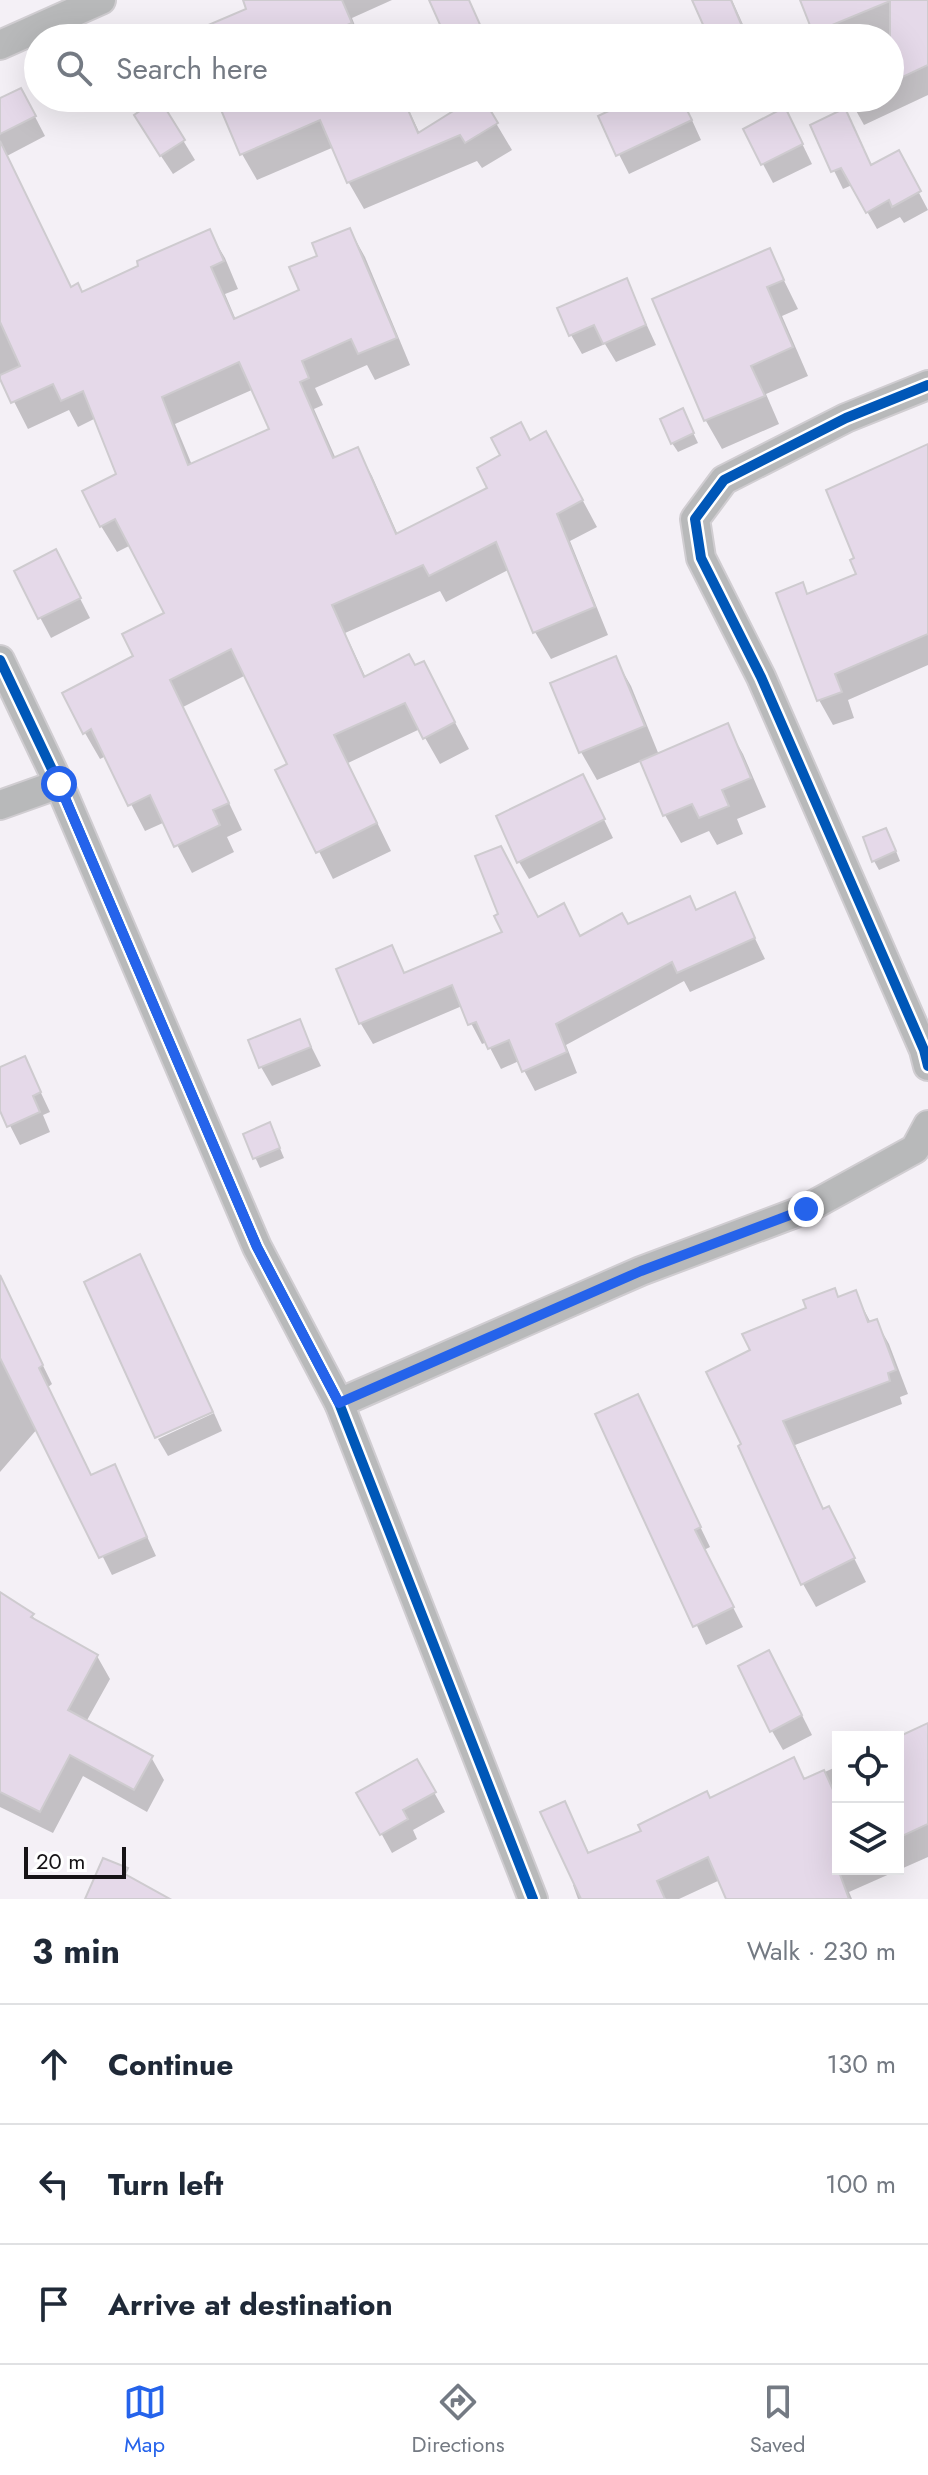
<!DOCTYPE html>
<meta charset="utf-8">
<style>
:root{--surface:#fff;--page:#f2f2f3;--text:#1f2937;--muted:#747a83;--line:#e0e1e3;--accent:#2563eb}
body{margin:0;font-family:Jost,sans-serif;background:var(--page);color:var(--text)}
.controls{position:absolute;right:24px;bottom:24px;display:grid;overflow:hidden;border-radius:0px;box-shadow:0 8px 32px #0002}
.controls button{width:72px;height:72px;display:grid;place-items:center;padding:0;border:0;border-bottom:2px solid var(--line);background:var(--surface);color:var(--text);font:40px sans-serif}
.scale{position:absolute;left:24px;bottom:20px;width:102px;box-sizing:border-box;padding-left:8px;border:4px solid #161316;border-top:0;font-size:22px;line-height:28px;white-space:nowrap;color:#161316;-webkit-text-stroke:6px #fff;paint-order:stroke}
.stop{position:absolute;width:24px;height:24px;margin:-18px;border:6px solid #2563eb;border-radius:50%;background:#fff}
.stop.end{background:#2563eb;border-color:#fff;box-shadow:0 2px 8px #0008}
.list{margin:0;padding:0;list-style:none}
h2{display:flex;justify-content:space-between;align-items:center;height:104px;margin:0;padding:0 32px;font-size:34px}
h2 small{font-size:26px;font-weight:400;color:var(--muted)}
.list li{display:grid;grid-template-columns:52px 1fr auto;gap:24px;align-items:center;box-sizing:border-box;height:120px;padding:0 32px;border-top:2px solid var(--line)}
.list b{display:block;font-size:30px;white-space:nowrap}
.list em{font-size:26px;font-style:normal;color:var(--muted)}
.icon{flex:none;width:44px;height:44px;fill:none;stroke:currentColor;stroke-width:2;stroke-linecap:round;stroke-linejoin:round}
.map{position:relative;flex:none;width:928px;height:1899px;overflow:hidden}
.search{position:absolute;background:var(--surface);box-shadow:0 8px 32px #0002;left:24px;right:24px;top:24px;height:88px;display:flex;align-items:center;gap:20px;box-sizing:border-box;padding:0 28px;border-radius:44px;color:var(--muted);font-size:30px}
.sheet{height:464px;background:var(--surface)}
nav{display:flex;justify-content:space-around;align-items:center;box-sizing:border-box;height:112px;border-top:2px solid var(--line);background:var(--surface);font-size:22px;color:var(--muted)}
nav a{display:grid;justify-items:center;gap:4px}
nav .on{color:var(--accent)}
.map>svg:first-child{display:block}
.shadow{fill:#0003;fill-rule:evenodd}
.building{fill:#e5d9e9;stroke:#cecbcf;stroke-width:2;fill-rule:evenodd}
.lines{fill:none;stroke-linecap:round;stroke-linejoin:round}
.minor-casing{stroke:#d0cdd1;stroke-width:32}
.minor{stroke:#b8b9ba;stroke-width:28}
.cycleway-casing{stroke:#fff;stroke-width:15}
.cycleway{stroke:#0057b8;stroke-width:10}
.route{stroke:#2563eb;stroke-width:10}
</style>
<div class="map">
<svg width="928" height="1899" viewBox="0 0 928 1899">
<rect width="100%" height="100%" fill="#f4f0f6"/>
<g class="shadow">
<path d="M245,0h147l-40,18 8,20h-167l56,-28z"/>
<path d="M694,0h38l17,38h-38z"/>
<path d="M802,0h126v95l-64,30 -15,-27h41v-60h-72z"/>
<path d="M218,98h185l17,36 61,-36 31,52 -30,18 -5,-7 -113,48 -15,-26 -15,-36 -77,33 -15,-26z"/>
<path d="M641,98h6l8,13 36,7 10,22 -72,34 -29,-57z"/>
<path d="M711,98h30l2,4 -24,10z"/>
<path d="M0,101l31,8 14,27 -40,21 -5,-9z"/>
<path d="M159,101l36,59 -22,14 -26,-39z"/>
<path d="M844,111l28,56 26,-14 30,57 -24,13 -4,-6 -23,12 -25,-44 -9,4 -31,-63z"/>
<path d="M795,129l17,35 -39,19 -28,-53z"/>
<path d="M9,164l63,125 10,5 127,-63 16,27 13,31 -13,5 11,26 66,-29 18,-34 30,-27 15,27 45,108 -35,15 -8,-15 -52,23 8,17 -9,4 22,50 21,-10 15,27 26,59 92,-46 40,-47 31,18 36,67 -27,14 38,94 -57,24 -16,-27 -25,-63 -64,33 -6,-11 -95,42 21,45 49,-10 23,22 31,59 -29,15 -20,-35 -72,34 43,88 -58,28 -55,-108 11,-6 -43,-90 -63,32 59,123 -15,7 7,15 -42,21 -27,-51 -20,9 -39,-75 -6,3 -15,-26 82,-120 -36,-68 -14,7 -16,-26 18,-51 -23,-57 -18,9 -9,-17 -41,19 -28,-55v-206zM254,389l18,41 -80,35 -17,-41z"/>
<path d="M769,250l29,59 -16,7 26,60 -42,18 13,30 -57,25 -16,-28 -52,-121z"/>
<path d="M626,280l30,65 -40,17 -11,-18 -23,10 -11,-19z"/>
<path d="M687,420l11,23 -20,9 -6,-9z"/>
<path d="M928,446v219l-80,35 6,18 -21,7 -14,-25 -17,-115 6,11 51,-21z"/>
<path d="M66,571l24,47 -39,20 -35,-66z"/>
<path d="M615,658l16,28 28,69 68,-29 16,28 23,53 -29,12 6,15 -26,11 -8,-14 -28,12 -16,-28 -23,-54 -45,19 -16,-28z"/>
<path d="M592,795l21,43 -84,41 -10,-17z"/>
<path d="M891,839l9,22 -21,9 -5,-9z"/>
<path d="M734,895l31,64 -75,33 -6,-11 -118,64 11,28 -42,18 -16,-30 -18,8 -14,-27 -5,2 -20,-38 -89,38 -12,-20 -23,-54 53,-22 14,26 133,-55 43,19 116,-26z"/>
<path d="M299,1022l22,44 -49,20 -11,-19z"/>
<path d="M25,1059l25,53 -7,3 7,17 -30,13 -20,-39v-37z"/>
<path d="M274,1134l10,24 -24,10 -15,-33z"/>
<path d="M855,1293l16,30 5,-2 13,23 19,50 -8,3 2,7 -107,41 29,66 17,21 25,50 -50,25 -13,-23 -59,-139 9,-94 86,-52z"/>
<path d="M0,1323l27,10 25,51 -4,3 43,90 24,-10 41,89 -44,19 -74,-147 -38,44z"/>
<path d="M637,1396l73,151 -6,3 39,77 -37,18 -108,-230z"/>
<path d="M214,1413l8,18 -54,25 -10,-17z"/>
<path d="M0,1595l32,20 5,8 60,33 13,23 -24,43 65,35 13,23 -17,32 -64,-36 -30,57 -53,-26z"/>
<path d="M780,1672l32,63 -29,15 -11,-19z"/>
<path d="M928,1725v132l-79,35 3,7h-124l-8,-19 -41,19h-101l-5,-14 3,-1 -12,-81 26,52 120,-55 95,-19 33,-15v103h60v-130z"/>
<path d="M417,1762l28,50 -32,18 4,9 -25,14 -33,-60z"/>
</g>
<g class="building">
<path d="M243,0h99l10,23 -35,15h-139l68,-29z"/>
<path d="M429,0h40l17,38h-40z"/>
<path d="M692,0h39l16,38h-38z"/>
<path d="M800,0h128v65l-38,18v-82l-77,32z"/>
<path d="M21,88l15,28 -36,18v-36z"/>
<path d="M159,98l26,42 -25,16 -26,-41z"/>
<path d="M216,98h187l15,35 56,-35h9l15,25 -33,20 -5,-8 -113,48 -27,-63 -80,35z"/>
<path d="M636,98h13l5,11 27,-11 11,22 -76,36 -18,-40z"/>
<path d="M785,107l18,37 -42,21 -18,-36z"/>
<path d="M845,108l26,57 28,-15 22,41 -29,16 -3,-7 -23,13 -25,-45 -10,4 -21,-47z"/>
<path d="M0,141l71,146 7,-4 4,9 56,-26 -1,-5 73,-32 14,32 -13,6 23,52 65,-29 -10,-23 28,-11 -5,-13 38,-15 47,110 -39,16 -7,-15 -49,22 7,17 -9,4 33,76 25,-11 38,87 91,-46 -10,-20 23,-13 -9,-17 30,-16 9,18 16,-9 37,69 -26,14 38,93 -62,26 -37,-91 -67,34 -6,-11 -91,40 32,72 45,-23 6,11 9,-4 31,61 -32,17 -18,-36 -71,32 43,88 -61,30 -41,-83 12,-6 -56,-115 -61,31 59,123 -16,7 7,15 -46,22 -24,-52 -22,11 -37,-77 -8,5 -21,-41 71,-37 -11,-22 42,-21 -49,-94 -15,8 -18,-36 34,-17 -33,-83 -22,10 -8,-17 -42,19 -11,-24v-4l20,-9 -20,-44zM239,362l30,67 -81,36 -26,-68z"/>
<path d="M770,248l14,32 -17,7 26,60 -42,19 14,30 -61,25 -52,-122z"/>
<path d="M627,278l19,47 -43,19 -9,-19 -25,11 -12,-28z"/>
<path d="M683,408l11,25 -23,11 -11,-25z"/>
<path d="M928,444v190l-93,40 7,18 -25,9 -41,-108 27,-11 4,12 49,-20 -6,-14 4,-2 -28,-68z"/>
<path d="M56,549l25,49 -43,21 -24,-48z"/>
<path d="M616,656l29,70 -66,27 -29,-70z"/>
<path d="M728,723l23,55 -29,12 7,16 -30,12 -7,-14 -29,12 -23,-55z"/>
<path d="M583,774l22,45 -88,44 -21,-47z"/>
<path d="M886,828l10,23 -24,11 -9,-25z"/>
<path d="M501,846l37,71 26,-14 16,33 42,-23 6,11 62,-28 6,14 39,-18 20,46 -78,35 -5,-11 -116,62 11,28 -45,20 -13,-32 -21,9 -12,-27 -8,3 -16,-40 -93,39 -23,-55 56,-24 12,28 98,-41 -8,-16 4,-2 -23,-58z"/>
<path d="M300,1019l11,28 -52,21 -11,-28z"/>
<path d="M25,1056l16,36 -8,4 7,16 -33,15 -7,-16v-44z"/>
<path d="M270,1122l10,26 -27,11 -10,-25z"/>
<path d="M140,1254l73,158 -58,26 -71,-156z"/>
<path d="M0,1275l43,90 -4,3 52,107 24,-11 32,73 -48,21 -99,-200z"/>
<path d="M835,1288l3,9 18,-7 12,32 9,-3 19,51 -8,3 2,8 -107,40 40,88 6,-3 26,52 -54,27 -63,-139 3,-2 -35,-72 44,-22 -8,-16 64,-26 -3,-8z"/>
<path d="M638,1394l63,133 -6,3 39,77 -41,20 -98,-213z"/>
<path d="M0,1592l34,22 -3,3 67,38 -30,55 85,46 -19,34 -64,-35 -30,57 -40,-20z"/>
<path d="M769,1650l33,65 -32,17 -32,-66z"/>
<path d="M928,1723v101l-30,14v-101z"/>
<path d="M794,1757l10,22 20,-9 14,31v68l11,30h-123l-18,-42 -51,24 8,18h-84l-41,-87 25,-11 23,52 53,-22 -3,-6 69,-34 3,7z"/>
<path d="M417,1759l19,33 -33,18 5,9 -28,16 -24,-42z"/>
<path d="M103,1858l25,10 -3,6 45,25h-85z"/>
</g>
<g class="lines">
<g class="minor-casing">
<g id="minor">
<path d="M0,45l101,-45"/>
<path d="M928,385l-82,33 -122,62 -29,39 6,39 60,119 163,373 4,16"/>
<path d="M0,660l59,124 198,463 82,156 194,496"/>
<path d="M0,805l59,-21"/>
<path d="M339,1403l302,-132 165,-62 109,-60 13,-24"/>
</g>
</g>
<use href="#minor" class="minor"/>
<g class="cycleway-casing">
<g id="cycleway">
<path d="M928,385l-82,33 -122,62 -29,39 6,39 60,119 163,373 4,16"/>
<path d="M0,660l59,124 198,463 82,156 194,496"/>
</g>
</g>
<use href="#cycleway" class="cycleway"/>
</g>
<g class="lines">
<path class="route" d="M59,784l198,463 82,156 302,-132 165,-62"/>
</g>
</svg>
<div class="controls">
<button><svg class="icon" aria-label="locate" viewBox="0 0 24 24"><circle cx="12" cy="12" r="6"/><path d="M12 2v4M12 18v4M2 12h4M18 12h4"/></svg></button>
<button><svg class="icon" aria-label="layers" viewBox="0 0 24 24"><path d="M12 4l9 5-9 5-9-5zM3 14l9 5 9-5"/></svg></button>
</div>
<div class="scale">20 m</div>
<div class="stop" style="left:59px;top:784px"></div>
<div class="stop end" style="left:806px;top:1209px"></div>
<div class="search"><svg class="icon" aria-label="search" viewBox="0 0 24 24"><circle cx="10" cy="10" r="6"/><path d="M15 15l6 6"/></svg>Search here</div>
</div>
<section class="sheet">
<h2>3 min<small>Walk · 230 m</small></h2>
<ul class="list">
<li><svg class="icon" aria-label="ahead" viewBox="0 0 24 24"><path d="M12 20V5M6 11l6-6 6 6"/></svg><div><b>Continue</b></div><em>130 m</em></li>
<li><svg class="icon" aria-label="left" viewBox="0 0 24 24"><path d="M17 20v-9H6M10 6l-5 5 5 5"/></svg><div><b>Turn left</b></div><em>100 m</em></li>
<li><svg class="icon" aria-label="arrive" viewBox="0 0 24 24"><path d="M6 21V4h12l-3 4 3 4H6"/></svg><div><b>Arrive at destination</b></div></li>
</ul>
</section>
<nav>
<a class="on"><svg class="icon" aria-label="map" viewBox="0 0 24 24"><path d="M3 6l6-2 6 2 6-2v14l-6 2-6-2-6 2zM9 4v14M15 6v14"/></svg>Map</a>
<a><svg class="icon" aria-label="directions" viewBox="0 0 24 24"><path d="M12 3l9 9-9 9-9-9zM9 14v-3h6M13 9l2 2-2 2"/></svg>Directions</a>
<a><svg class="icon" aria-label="saved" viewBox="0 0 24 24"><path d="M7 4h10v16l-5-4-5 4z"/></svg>Saved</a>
</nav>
